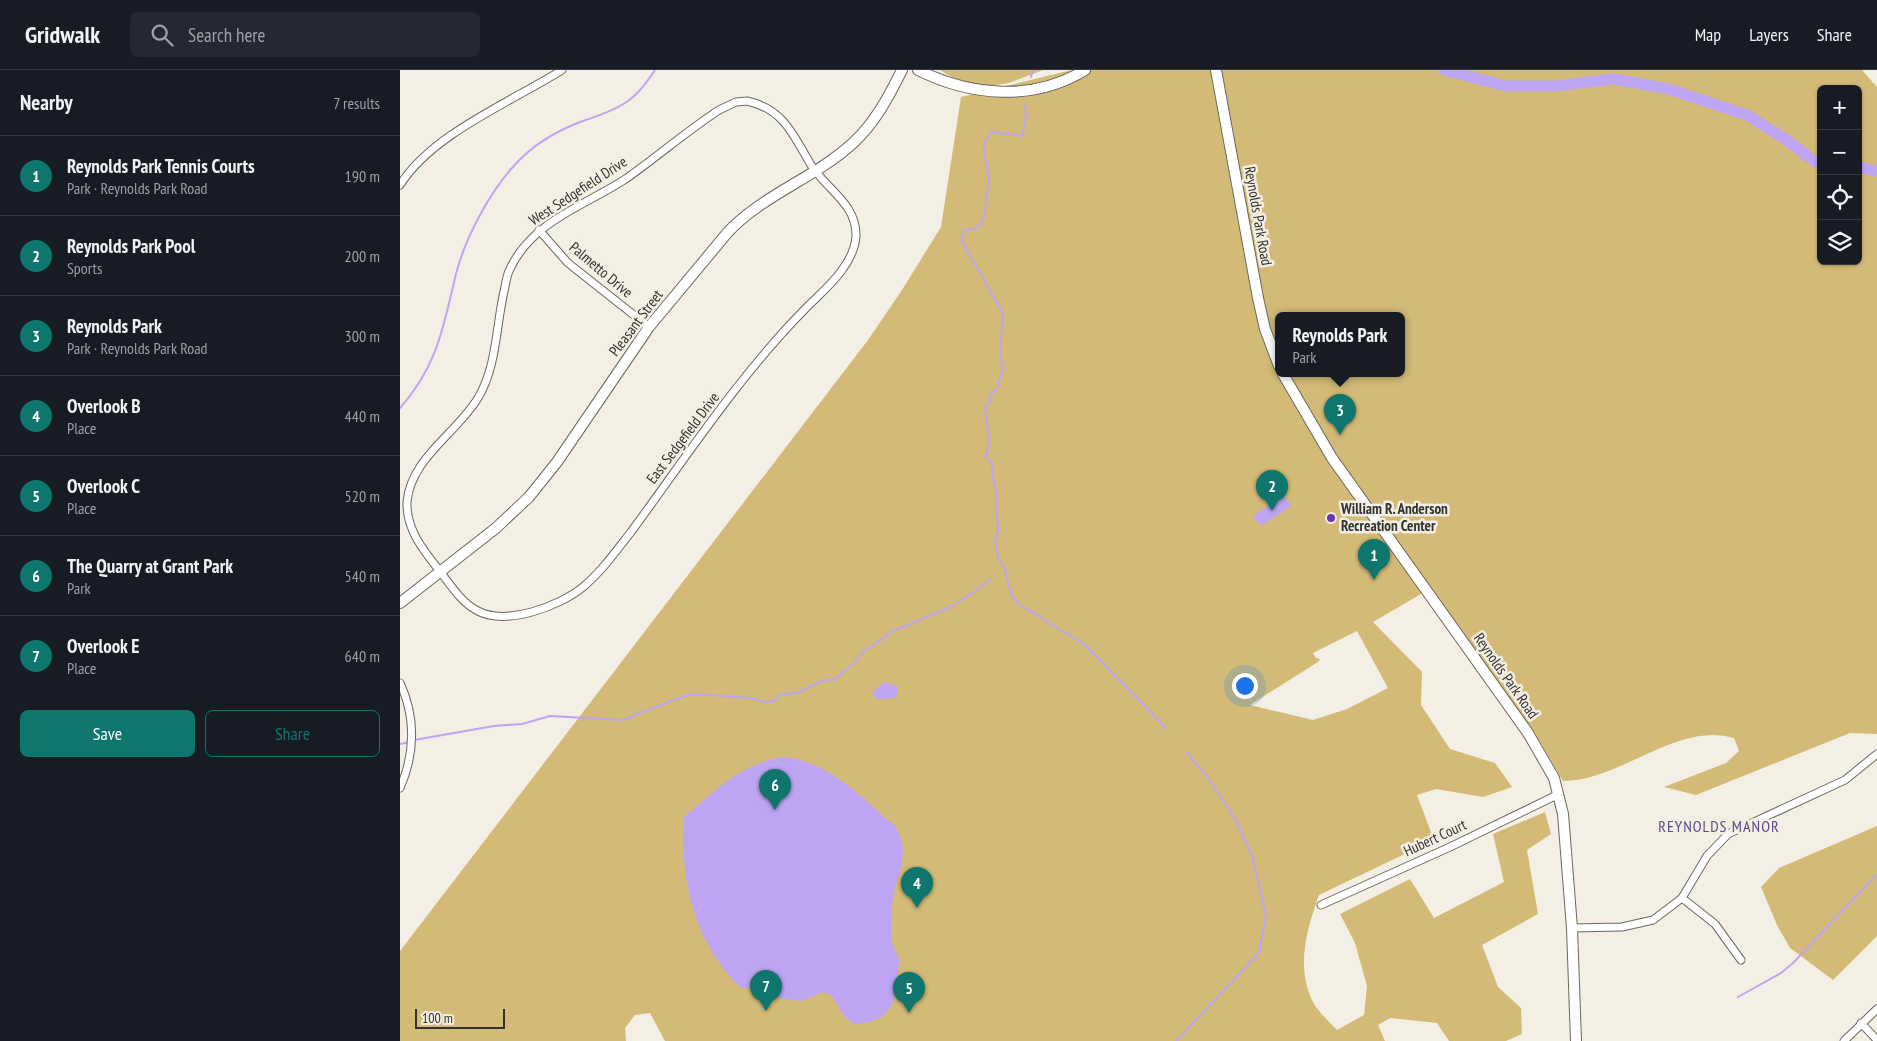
<!DOCTYPE html>
<meta charset="utf-8">
<style>
:root{--surface:#171b24;--page:#242831;--text:#f1f3f6;--muted:#9ea1a6;--line:#363941;--accent:#0f766e}
body{margin:0;font-family:"PT Sans Narrow",sans-serif;background:var(--page);color:var(--text)}
.controls{position:absolute;right:15px;top:15px;display:grid;overflow:hidden;border-radius:8px;box-shadow:0 1px 4px #0004}
.controls button{width:45px;height:45px;display:grid;place-items:center;padding:0;border:0;border-bottom:1px solid var(--line);background:var(--surface);color:var(--text);font:25px sans-serif}
.scale{position:absolute;left:15px;bottom:12px;width:90px;box-sizing:border-box;padding-left:5px;border:2px solid #32312d;border-top:0;font-size:14px;line-height:18px;white-space:nowrap;color:#32312d;-webkit-text-stroke:4px #f3efe4;paint-order:stroke}
.you{position:absolute;left:844px;top:615px;width:18px;height:18px;margin:-12px;border:4px solid #fff;border-radius:50%;background:#1a73e8;box-shadow:0 0 0 8px #1a73e833}
.badge{display:grid;place-items:center;width:32px;height:32px;border-radius:50%;background:var(--accent);color:#fff;font-size:16px;font-weight:700}
.pin{position:absolute;translate:-50% -41px;filter:drop-shadow(0 1px 2px #0008)}
.pin::after{content:'';position:absolute;top:26px;width:18px;height:15px;background:inherit;clip-path:polygon(0 0,100% 0,50% 100%)}
.popup{position:absolute;left:875px;top:242px;width:130px;height:65px;box-sizing:border-box;display:grid;place-content:center;border-radius:8px;background:var(--surface);filter:drop-shadow(0 1px 4px #0005);font-size:16px;white-space:nowrap;color:var(--muted)}
.popup b{font-size:19px;color:var(--text)}
.popup::after{content:'';position:absolute;left:50%;top:100%;margin-left:-10px;border:10px solid transparent;border-top-color:var(--surface)}
.list{margin:0;padding:0;list-style:none}
h2{display:flex;justify-content:space-between;align-items:center;height:65px;margin:0;padding:0 20px;font-size:21px}
h2 small{font-size:16px;font-weight:400;color:var(--muted)}
.list li{display:grid;grid-template-columns:32px 1fr auto;gap:15px;align-items:center;box-sizing:border-box;height:80px;padding:0 20px;border-top:1px solid var(--line)}
.list b{display:block;font-size:19px;white-space:nowrap}
.list p{margin:0;font-size:16px;white-space:nowrap;color:var(--muted)}
.list em{font-size:16px;font-style:normal;color:var(--muted)}
.actions{display:flex;gap:10px;padding:15px 20px}
.actions a{flex:1;padding:11px 0;border:1px solid var(--accent);border-radius:8px;text-align:center;font-size:18px;color:var(--accent)}
.actions .main{background:var(--accent);color:#fff}
.icon{flex:none;width:28px;height:28px;fill:none;stroke:currentColor;stroke-width:2;stroke-linecap:round;stroke-linejoin:round}
.map{position:relative;flex:none;width:1477px;height:971px;overflow:hidden}
header{display:flex;align-items:center;gap:30px;box-sizing:border-box;height:70px;padding:0 25px;background:var(--surface);border-bottom:1px solid var(--line)}
header strong{font-size:24px}
nav{display:flex;gap:28px;margin-inline-start:auto;font-size:18px}
.search{width:350px;height:45px;background:var(--page);display:flex;align-items:center;gap:12px;box-sizing:border-box;padding:0 18px;border-radius:8px;color:var(--muted);font-size:19px}
main{display:flex}
aside{flex:1;background:var(--surface)}
.map>svg:first-child{display:block}
.green{fill:#d3bb77;fill-rule:evenodd}
.water{fill:#bda5f3}
.lines{fill:none;stroke-linecap:round;stroke-linejoin:round}
.stream{stroke:#bda5f3;stroke-width:2}
.river{stroke:#bda5f3;stroke-width:11}
.street-casing{stroke:#6b675d;stroke-width:9}
.secondary-casing{stroke:#6b675d;stroke-width:12}
.street{stroke:#fff;stroke-width:7}
.secondary{stroke:#fff;stroke-width:10}
.poi-dot{fill:#6736ae;stroke:#f3efe4;stroke-width:2}
.labels{text-anchor:middle;stroke-width:5;stroke-linejoin:round;paint-order:stroke}
.street-label{font-size:15px;fill:#32312d;stroke:#f3efe4}
.poi-label{font-size:15px;font-weight:bold;fill:#32312d;stroke:#f3efe4;text-anchor:start}
.neighbourhood-label{font-size:16px;letter-spacing:1px;fill:#5e4987;stroke:#f3efe4}
</style>
<header>
<strong>Gridwalk</strong>
<div class="search"><svg class="icon" aria-label="search" viewBox="0 0 24 24"><circle cx="10" cy="10" r="6"/><path d="M15 15l6 6"/></svg>Search here</div>
<nav><a>Map</a><a>Layers</a><a>Share</a></nav>
</header>
<main>
<aside>
<h2>Nearby<small>7 results</small></h2>
<ul class="list">
<li><span class="badge">1</span><div><b>Reynolds Park Tennis Courts</b><p>Park · Reynolds Park Road</p></div><em>190 m</em></li>
<li><span class="badge">2</span><div><b>Reynolds Park Pool</b><p>Sports</p></div><em>200 m</em></li>
<li><span class="badge">3</span><div><b>Reynolds Park</b><p>Park · Reynolds Park Road</p></div><em>300 m</em></li>
<li><span class="badge">4</span><div><b>Overlook B</b><p>Place</p></div><em>440 m</em></li>
<li><span class="badge">5</span><div><b>Overlook C</b><p>Place</p></div><em>520 m</em></li>
<li><span class="badge">6</span><div><b>The Quarry at Grant Park</b><p>Park</p></div><em>540 m</em></li>
<li><span class="badge">7</span><div><b>Overlook E</b><p>Place</p></div><em>640 m</em></li>
</ul>
<div class="actions"><a class="main">Save</a><a>Share</a></div>
</aside>
<div class="map">
<svg width="1477" height="971" viewBox="0 0 1477 971">
<rect width="100%" height="100%" fill="#f3efe4"/>
<g class="green">
<path d="M540,0h103l-34,13 -38,6z"/>
<path d="M672,0h790l15,17v647l-27,-1 -154,62 -32,-8 62,-24 13,-12 -5,-13c-56,-17 -114,43 -171,43l-25,-43 -109,-154 -8,10 -48,28 49,50 -1,33 29,44 45,14 17,24 -29,10 -47,-8 -19,6 17,45 -115,55c-12,34 -23,70 -7,105 5,11 17,21 25,30l27,-15 3,-29 -12,-43 -15,-29 70,-35 24,39 70,-36 -11,-48 52,-22 6,22 -24,16 11,64 -56,31 16,42 23,21 1,26 -16,7h-57l-12,-18 -47,-5 -12,7 7,16h-720l-15,-28 -15,2 -10,13 1,13h-226v-90l468,-611 34,-50 39,-63 20,-130zM1421,19h37v172h-37zM879,246h122v58h-122zM957,561l31,57 -41,21 -34,11 -63,-15 68,-43 2,-3 -4,-1 -3,-5z"/>
<path d="M1477,756v110l-44,44 -43,-32 -13,-23 -16,-38 18,-19z"/>
</g>
<g class="water">
<path d="M884,425l7,11 -30,20 -8,-10z"/>
<path d="M484,612l13,4 1,9 -8,4h-13l-5,-6z"/>
<path d="M382,687c46,3 80,41 113,69 17,27 2,45 -2,73 -2,12 -2,26 -2,39 0,7 6,14 8,21 1,3 -4,37 -5,41 -7,19 -23,23 -40,24l-10,-8 -12,-20 -9,-4 -21,9 -19,-2 -21,-10 -21,-1c-46,-43 -62,-110 -57,-171 33,-27 54,-52 98,-60z"/>
</g>
<g class="lines">
<g class="stream">
<path d="M631,7l2,-7"/>
<path d="M625,34l1,12 -4,20 -30,-4c-15,13 -5,29 -3,46 1,7 -3,13 -3,19 -1,17 1,33 -22,33l-3,10 42,73 -3,43 3,12 -6,22 -8,5 3,4 -7,8 4,34 -3,17 6,4v13l5,18 -1,14 2,23 -3,10 3,19 6,8 8,29 7,8 66,41 81,83"/>
<path d="M0,338c38,-43 43,-81 56,-134 9,-35 32,-79 56,-106 18,-21 42,-36 68,-46 15,-5 31,-10 45,-19 13,-8 22,-21 30,-33"/>
<path d="M14,670l80,-14 28,-2 28,-8 73,4 58,-23 13,-3 58,4 14,4 8,-1 7,-7 16,-1 27,-13h10l19,-16 9,-11 29,-21 61,-26 22,-14 16,-13"/>
<path d="M0,674l10,-2"/>
<path d="M1338,927l43,-24 12,-10 84,-89"/>
<path d="M776,971l83,-88 7,-37 -14,-61 -18,-38 -26,-39 -21,-25"/>
</g>
<g class="river">
<path d="M1044,0l62,16h50l57,-7 56,10 78,26 38,24 29,22 7,3"/>
<path d="M1458,97l19,4"/>
</g>
<g class="street-casing">
<g id="street">
<path d="M347,31c37,8 46,34 64,64 15,24 46,39 45,71 -2,30 -31,53 -51,73 -66,67 -118,147 -174,223 -15,19 -29,39 -48,55 -23,19 -78,40 -107,23 -15,-8 -27,-27 -37,-40 -16,-20 -33,-41 -32,-68 4,-44 49,-68 71,-104 18,-30 18,-68 25,-102 2,-8 3,-18 6,-25 22,-50 76,-65 118,-93 31,-22 60,-47 92,-68l17,-8z"/>
<path d="M0,115c32,-51 111,-83 162,-115"/>
<path d="M139,160l29,33 81,64"/>
<path d="M0,613c16,34 15,71 0,105"/>
<path d="M1282,828l33,26 26,36"/>
<path d="M921,835l129,-58 109,-53"/>
<path d="M1172,858l50,-1 31,-7 29,-22 25,-42 21,-22 117,-54 32,-26"/>
<path d="M1461,953l16,17"/>
<path d="M1444,971l33,-32"/>
</g>
</g>
<g class="secondary-casing">
<g id="secondary">
<path d="M518,0c52,26 115,32 167,0"/>
<path d="M816,0l42,228 7,31 14,37"/>
<path d="M883,304l49,84 196,275 26,45 9,36 9,114 4,113"/>
<path d="M0,533l96,-75 33,-31 28,-35 92,-135 79,-95c36,-38 87,-54 125,-89 22,-20 36,-47 49,-73"/>
</g>
</g>
<use href="#street" class="street"/>
<use href="#secondary" class="secondary"/>
</g>
<circle class="poi-dot" cx="931" cy="448" r="5"/>
<g class="labels">
<g class="street-label">
<text transform="translate(178 121) rotate(-33)" y="5">West Sedgefield Drive</text>
<text transform="translate(858 146) rotate(80)" y="5">Reynolds Park Road</text>
<text transform="translate(201 200) rotate(40)" y="5">Palmetto Drive</text>
<text transform="translate(236 253) rotate(-53)" y="5">Pleasant Street</text>
<text transform="translate(283 368) rotate(-53)" y="5">East Sedgefield Drive</text>
<text transform="translate(1106 606) rotate(55)" y="5">Reynolds Park Road</text>
<text transform="translate(1035 768) rotate(-25)" y="5">Hubert Court</text>
</g>
<g class="poi-label">
<text x="941" y="444">William R. Anderson<tspan x="941" dy="17">Recreation Center</tspan></text>
</g>
<g class="neighbourhood-label">
<text x="1319" y="762">REYNOLDS MANOR</text>
</g>
</g>
</svg>
<div class="controls">
<button>+</button>
<button>−</button>
<button><svg class="icon" aria-label="locate" viewBox="0 0 24 24"><circle cx="12" cy="12" r="6"/><path d="M12 2v4M12 18v4M2 12h4M18 12h4"/></svg></button>
<button><svg class="icon" aria-label="layers" viewBox="0 0 24 24"><path d="M12 4l9 5-9 5-9-5zM3 14l9 5 9-5"/></svg></button>
</div>
<div class="scale">100 m</div>
<div class="you"></div>
<div class="pin badge" style="left:974px;top:510px">1</div>
<div class="pin badge" style="left:872px;top:441px">2</div>
<div class="pin badge" style="left:940px;top:365px">3</div>
<div class="popup"><b>Reynolds Park</b>Park</div>
<div class="pin badge" style="left:517px;top:838px">4</div>
<div class="pin badge" style="left:509px;top:943px">5</div>
<div class="pin badge" style="left:375px;top:740px">6</div>
<div class="pin badge" style="left:366px;top:941px">7</div>
</div>
</main>
